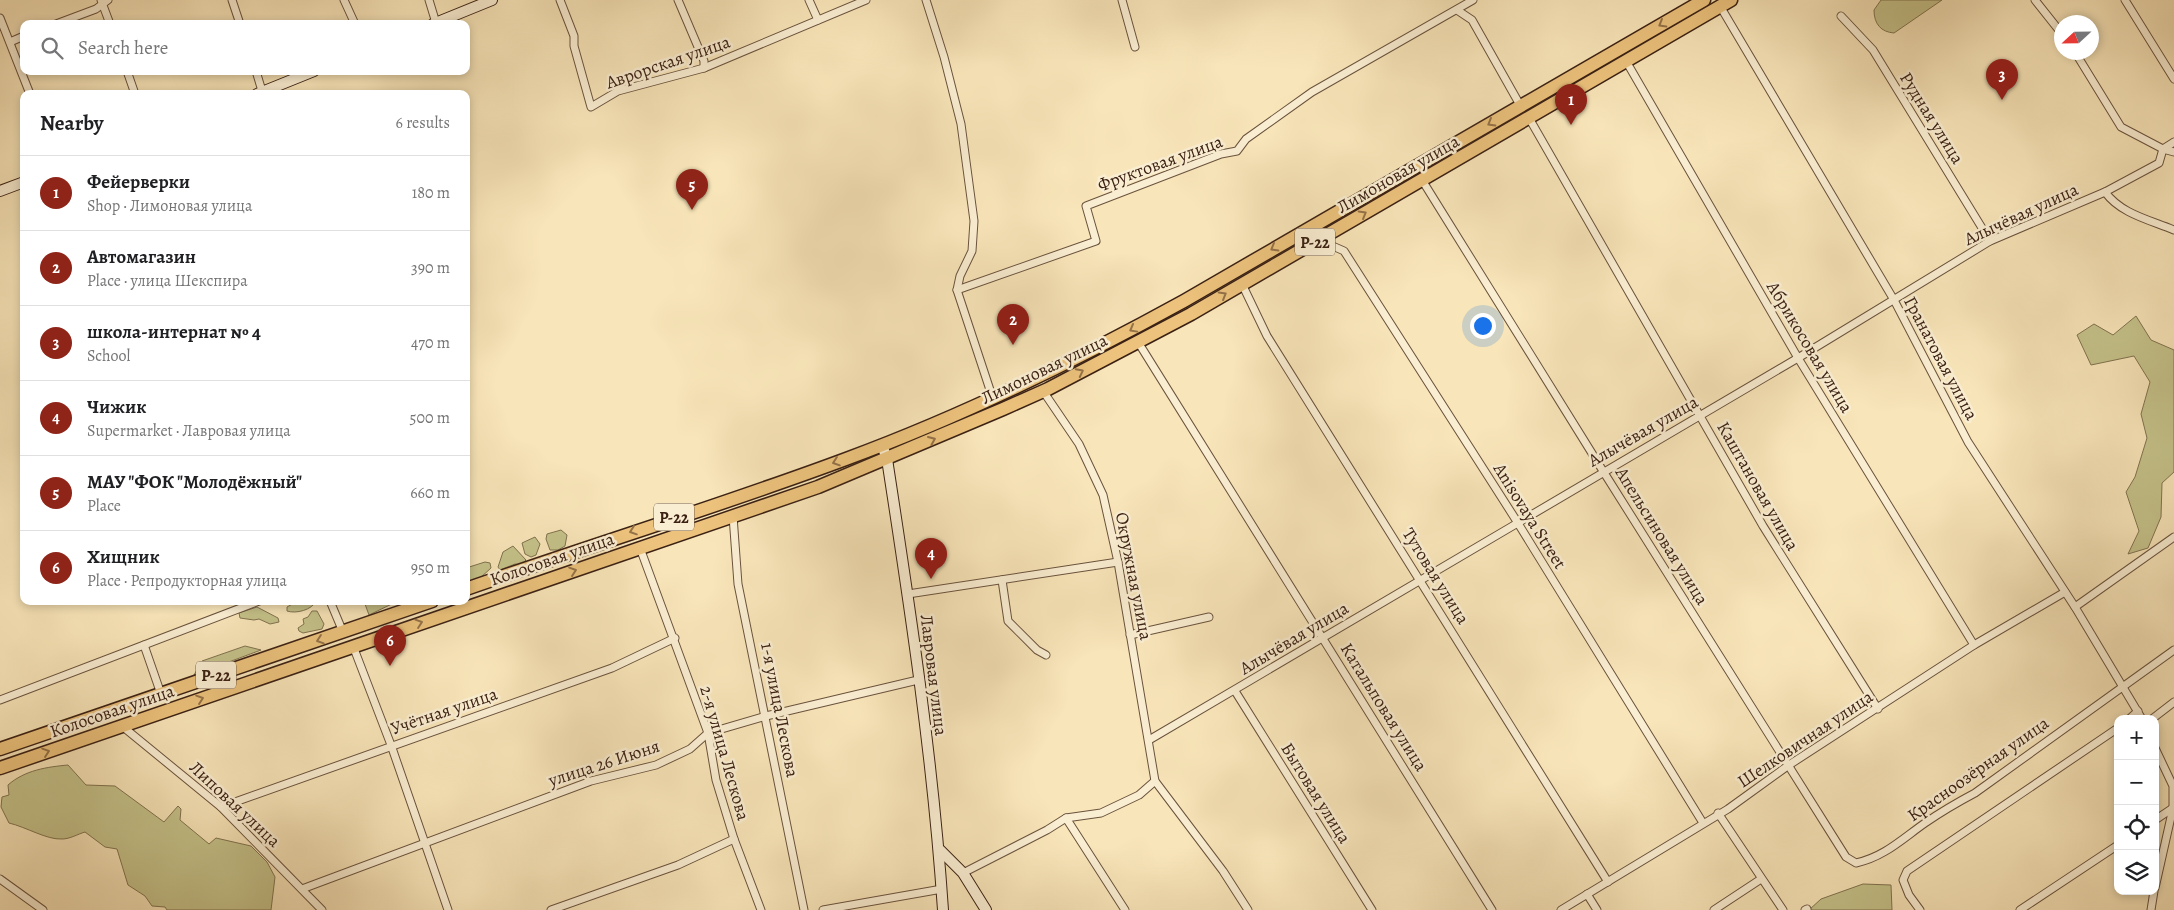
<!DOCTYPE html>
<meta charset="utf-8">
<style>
:root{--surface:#fff;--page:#f2f2f2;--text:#202124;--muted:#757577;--line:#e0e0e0;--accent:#8f2418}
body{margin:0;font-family:Alegreya,serif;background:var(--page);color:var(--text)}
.controls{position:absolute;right:15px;bottom:15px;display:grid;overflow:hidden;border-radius:10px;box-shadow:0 2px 8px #0003}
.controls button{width:45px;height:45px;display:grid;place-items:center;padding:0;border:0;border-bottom:1px solid var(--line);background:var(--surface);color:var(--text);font:25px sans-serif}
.compass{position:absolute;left:2054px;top:15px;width:45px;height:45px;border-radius:50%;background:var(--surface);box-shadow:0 2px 8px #0003;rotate:248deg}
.you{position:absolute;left:1482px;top:325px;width:18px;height:18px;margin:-12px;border:4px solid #fff;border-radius:50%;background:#1a73e8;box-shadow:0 0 0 8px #1a73e833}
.badge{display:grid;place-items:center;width:32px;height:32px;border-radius:50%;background:var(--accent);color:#fff;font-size:16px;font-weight:700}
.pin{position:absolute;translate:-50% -41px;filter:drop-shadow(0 1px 2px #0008)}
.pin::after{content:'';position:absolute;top:26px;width:18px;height:15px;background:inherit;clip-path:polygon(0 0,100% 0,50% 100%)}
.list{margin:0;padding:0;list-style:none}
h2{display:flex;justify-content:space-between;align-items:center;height:65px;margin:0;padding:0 20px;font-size:21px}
h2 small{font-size:16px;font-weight:400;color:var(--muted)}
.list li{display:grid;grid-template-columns:32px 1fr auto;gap:15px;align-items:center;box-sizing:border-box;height:75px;padding:0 20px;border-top:1px solid var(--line)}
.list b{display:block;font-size:19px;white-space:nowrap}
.list p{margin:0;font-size:16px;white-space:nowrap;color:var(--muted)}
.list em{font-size:16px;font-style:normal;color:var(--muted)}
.icon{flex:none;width:28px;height:28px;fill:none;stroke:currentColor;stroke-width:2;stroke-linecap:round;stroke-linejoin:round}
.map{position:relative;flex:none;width:2174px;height:910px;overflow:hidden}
.search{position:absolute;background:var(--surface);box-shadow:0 2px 8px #0003;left:20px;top:20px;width:450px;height:55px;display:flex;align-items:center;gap:12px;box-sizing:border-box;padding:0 18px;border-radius:10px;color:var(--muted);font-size:19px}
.panel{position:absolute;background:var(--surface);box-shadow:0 2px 8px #0003;left:20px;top:90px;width:450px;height:515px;border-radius:10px}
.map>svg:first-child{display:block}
.green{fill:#c5c28a;stroke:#80724f}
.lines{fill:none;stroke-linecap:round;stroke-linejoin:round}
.street-casing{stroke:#6a523d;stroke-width:9}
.secondary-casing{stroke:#3b2114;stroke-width:12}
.highway-casing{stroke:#3b2114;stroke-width:15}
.street{stroke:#faeed2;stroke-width:7}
.secondary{stroke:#faeed2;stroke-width:10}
.highway{stroke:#ecc27c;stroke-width:12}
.oneway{stroke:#947248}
.labels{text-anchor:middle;stroke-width:5;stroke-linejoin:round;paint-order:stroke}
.shield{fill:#faeed2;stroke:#745e4d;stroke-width:1}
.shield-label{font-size:16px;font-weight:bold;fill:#3b2114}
.street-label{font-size:18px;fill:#3b2114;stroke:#faeed2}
</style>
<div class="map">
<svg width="2174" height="910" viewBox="0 0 2174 910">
<rect width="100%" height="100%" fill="#f8e5b9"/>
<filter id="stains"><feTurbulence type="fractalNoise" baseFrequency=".004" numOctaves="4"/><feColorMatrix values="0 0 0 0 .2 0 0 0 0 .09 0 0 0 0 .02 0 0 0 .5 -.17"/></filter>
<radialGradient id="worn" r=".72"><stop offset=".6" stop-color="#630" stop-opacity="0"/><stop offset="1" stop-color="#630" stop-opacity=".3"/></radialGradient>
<g class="green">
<path d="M1881,0h61l-48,33c-13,-1 -20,-9 -20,-23z"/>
<path d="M2136,316l15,24 23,10v122l-12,11 -1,34 -13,31 -20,6 11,-23 -13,-39 9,-15 12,-39 -6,-24 9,-32 -16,-26 -43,9 -14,-30 17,-11 19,11z"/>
<path d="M561,530l6,5 -2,11 -7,4h-8l-4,-11 1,-5z"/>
<path d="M535,537l5,7 -4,11 -5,2 -6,-3 -3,-11z"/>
<path d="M513,546l13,14 -5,5 -6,-1 -15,6 -2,-3 5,-15z"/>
<path d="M485,562l5,1 1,5 -11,10 -14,5v-15z"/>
<path d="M298,601h18c-4,9 -20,13 -29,10v-4z"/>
<path d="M368,601h30l-29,14 -4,-11z"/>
<path d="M257,607l21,11 1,4 -9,2 -11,-5 -5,1 -14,-2 -1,-5z"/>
<path d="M312,611h5l7,13 -2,5 -19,4 -4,-2 -1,-3 6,-4 -1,-5 5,-2z"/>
<path d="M245,646l16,4 -67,25 8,-14z"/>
<path d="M68,765l18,20 29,1 49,36 14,-16 3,3 -1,11 29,24 7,-6 35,8 16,16 8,15 -4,33h-104l-2,-3 -13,-1 -7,-10 -17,-11 -11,-36 -12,-2 -20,-15c-7,2 -15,7 -23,7 -15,1 -36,-12 -53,-16l-8,-16 1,-10 7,-2 -1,-10c17,-15 39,-18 60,-20z"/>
<path d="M1863,884l28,1 1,25h-83l12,-11z"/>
</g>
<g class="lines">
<g class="street-casing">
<g id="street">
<path d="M101,0l9,24"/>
<path d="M232,0l8,24"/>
<path d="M344,0l11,24"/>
<path d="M429,0l7,23"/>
<path d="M560,0l14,36v10l17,61 27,-16 86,-23 162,-68"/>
<path d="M678,0l26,61v7"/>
<path d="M809,0l9,20"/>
<path d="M926,0l18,57 17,67 13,97 -2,30 -12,25 -3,14 36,109"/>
<path d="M1122,0l13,47"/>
<path d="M2035,0l27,34"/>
<path d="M2125,0l49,79"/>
<path d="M1720,6l174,294 74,142 107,165 67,112"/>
<path d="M1457,10l15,10 48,85"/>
<path d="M1841,16l32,34 117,191"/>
<path d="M0,18l30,76"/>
<path d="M56,24l40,-15 12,-9"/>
<path d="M10,42l14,-6"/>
<path d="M2075,52l46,75 42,22 11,3"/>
<path d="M1626,61l172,297 176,287"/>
<path d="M127,71l8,23"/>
<path d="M256,71l6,20"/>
<path d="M1529,118l234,408 115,183"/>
<path d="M1422,180l181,291 243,386 10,6c28,-6 46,-24 69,-40 16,-11 33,-21 50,-30l199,-143"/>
<path d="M2105,192c16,22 45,28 69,38"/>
<path d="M1319,240l25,11 172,269 187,303"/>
<path d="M1242,284l25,52 341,546"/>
<path d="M957,290l139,-49 -10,-35 135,-52 16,-3 9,-12 66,-47 161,-92"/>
<path d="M1138,342l354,568"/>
<path d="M1043,391l36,53 24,51 15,67 37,219 68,90 25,39"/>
<path d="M733,516l5,68 66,326"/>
<path d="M640,548l68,185 8,47 18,59 27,71"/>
<path d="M1002,580l6,41 29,29 9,5"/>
<path d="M908,594l210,-32"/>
<path d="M330,601l13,31"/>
<path d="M2075,607l99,-70"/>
<path d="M1130,635l79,-18"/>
<path d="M144,645l17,49"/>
<path d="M353,646l38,99 57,165"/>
<path d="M1235,691l137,219"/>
<path d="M0,700l259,-99"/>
<path d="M2129,719l9,-8"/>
<path d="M2152,719l22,-17"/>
<path d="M122,726l99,81 101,103"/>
<path d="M1149,740l649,-382 192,-117 115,-49 54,-29 4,-14 11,-7"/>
<path d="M2155,748l18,38v22l-18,80"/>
<path d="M221,807l391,-139 63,-30"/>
<path d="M1718,813l65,97"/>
<path d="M1066,818l59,92"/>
<path d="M2155,820l18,-12"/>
<path d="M963,873l84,-43 19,-12 35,-5 38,-18 16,-14"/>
<path d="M0,879l43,31"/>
<path d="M302,889l289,-108 65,-16 34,-16 18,-16 58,-17 152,-36"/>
<path d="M1587,894l10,16"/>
<path d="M551,910l127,-45 56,-26"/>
<path d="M823,910l119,-21"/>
<path d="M1561,910l167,-101 61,-44 185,-120 91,-53"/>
<path d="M1714,910l47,-31"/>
<path d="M1805,910l2,-1"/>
<path d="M1920,910l-11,-15 -6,-15 4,-9 211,-143"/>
<path d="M2020,910l98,-65"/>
<path d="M2151,910l3,-19"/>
</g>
</g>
<g class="secondary-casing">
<g id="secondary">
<path d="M433,24l59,-24"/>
<path d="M257,94l57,-23"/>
<path d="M0,191l24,-9"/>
<path d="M882,445l5,14c23,149 46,300 56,451"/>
<path d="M940,850l23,23 23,37"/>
</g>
</g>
<g class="highway-casing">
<g id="highway">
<path d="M466,589c126,-44 254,-83 380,-130 117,-43 229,-98 338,-158l520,-301"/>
<path d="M0,749l432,-148"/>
<path d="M0,768l818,-281 185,-78 45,-20 143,-75 540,-314"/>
</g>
</g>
<use href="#street" class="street"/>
<use href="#secondary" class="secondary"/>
<use href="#highway" class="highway"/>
</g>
<defs><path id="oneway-chevron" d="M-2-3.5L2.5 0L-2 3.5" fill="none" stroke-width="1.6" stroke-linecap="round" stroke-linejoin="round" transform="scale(1.25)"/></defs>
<g class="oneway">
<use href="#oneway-chevron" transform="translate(1662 24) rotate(150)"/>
<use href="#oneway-chevron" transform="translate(1491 123) rotate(150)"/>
<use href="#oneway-chevron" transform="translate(1363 214) rotate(-30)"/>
<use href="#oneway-chevron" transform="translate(1274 248) rotate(150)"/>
<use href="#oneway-chevron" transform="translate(1223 295) rotate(-30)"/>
<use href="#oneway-chevron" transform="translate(1133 329) rotate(151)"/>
<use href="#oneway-chevron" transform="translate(1080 372) rotate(-27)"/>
<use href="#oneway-chevron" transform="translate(932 440) rotate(-23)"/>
<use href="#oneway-chevron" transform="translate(836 462) rotate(161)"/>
<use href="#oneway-chevron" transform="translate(633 531) rotate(161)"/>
<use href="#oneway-chevron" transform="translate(573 571) rotate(-19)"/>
<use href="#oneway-chevron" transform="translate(419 623) rotate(-19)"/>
<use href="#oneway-chevron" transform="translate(320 640) rotate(161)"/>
<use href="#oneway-chevron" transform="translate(200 699) rotate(-19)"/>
<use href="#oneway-chevron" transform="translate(46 752) rotate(-19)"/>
</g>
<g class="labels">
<g class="shield">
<rect x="1295" y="228.5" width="40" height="27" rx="4"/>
<rect x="654" y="503.5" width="40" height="27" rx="4"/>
<rect x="196" y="661.5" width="40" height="27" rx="4"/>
</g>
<g class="shield-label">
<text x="1315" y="248">Р-22</text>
<text x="674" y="523">Р-22</text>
<text x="216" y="681">Р-22</text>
</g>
<g class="street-label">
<text transform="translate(668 62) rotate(-19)" y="6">Аврорская улица</text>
<text transform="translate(1932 118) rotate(58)" y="6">Рудная улица</text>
<text transform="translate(1160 163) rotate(-20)" y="6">Фруктовая улица</text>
<text transform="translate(1398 174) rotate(-30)" y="6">Лимоновая улица</text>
<text transform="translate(2021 214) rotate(-25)" y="6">Алычёвая улица</text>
<text transform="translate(1810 347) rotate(59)" y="6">Абрикосовая улица</text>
<text transform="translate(1941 358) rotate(62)" y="6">Гранатовая улица</text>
<text transform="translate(1044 369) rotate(-26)" y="6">Лимоновая улица</text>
<text transform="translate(1643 431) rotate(-30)" y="6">Алычёвая улица</text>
<text transform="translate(1758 486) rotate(60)" y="6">Каштановая улица</text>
<text transform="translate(1530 516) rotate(58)" y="6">Anisovaya Street</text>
<text transform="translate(1662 536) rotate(58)" y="6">Апельсиновая улица</text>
<text transform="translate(552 559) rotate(-19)" y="6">Колосовая улица</text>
<text transform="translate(1134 576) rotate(79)" y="6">Окружная улица</text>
<text transform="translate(1436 576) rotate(58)" y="6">Тутовая улица</text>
<text transform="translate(1294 638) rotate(-31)" y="6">Алычёвая улица</text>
<text transform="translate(934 675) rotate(83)" y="6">Лавровая улица</text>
<text transform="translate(1384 707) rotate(58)" y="6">Катальповая улица</text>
<text transform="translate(780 710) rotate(79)" y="6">1-я улица Лескова</text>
<text transform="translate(112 711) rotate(-19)" y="6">Колосовая улица</text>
<text transform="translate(444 711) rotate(-19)" y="6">Учётная улица</text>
<text transform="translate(1805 739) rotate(-34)" y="6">Шелковичная улица</text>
<text transform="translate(725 753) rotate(74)" y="6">2-я улица Лескова</text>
<text transform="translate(604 763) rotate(-18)" y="6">улица 26 Июня</text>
<text transform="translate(1978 769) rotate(-35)" y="6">Красноозёрная улица</text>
<text transform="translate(1316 793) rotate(58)" y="6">Бытовая улица</text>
<text transform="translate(235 804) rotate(43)" y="6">Липовая улица</text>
</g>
</g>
<rect width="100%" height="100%" filter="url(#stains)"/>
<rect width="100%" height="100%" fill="url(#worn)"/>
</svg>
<div class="controls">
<button>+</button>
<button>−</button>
<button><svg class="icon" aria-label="locate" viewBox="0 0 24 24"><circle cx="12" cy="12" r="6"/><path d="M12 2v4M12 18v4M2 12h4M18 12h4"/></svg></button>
<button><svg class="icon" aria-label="layers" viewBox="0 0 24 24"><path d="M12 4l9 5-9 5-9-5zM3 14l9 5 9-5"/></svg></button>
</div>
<svg class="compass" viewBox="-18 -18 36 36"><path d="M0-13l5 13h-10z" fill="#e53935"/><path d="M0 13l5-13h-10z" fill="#757577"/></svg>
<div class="you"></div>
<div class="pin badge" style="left:1571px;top:125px">1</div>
<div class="pin badge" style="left:1013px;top:345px">2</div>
<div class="pin badge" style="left:2002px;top:100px">3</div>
<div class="pin badge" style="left:931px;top:579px">4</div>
<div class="pin badge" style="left:692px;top:210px">5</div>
<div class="pin badge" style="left:390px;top:666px">6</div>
<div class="search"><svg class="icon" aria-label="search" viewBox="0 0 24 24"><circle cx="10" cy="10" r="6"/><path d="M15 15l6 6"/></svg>Search here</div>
<section class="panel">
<h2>Nearby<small>6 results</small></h2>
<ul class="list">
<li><span class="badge">1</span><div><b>Фейерверки</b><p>Shop · Лимоновая улица</p></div><em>180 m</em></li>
<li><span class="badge">2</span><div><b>Автомагазин</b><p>Place · улица Шекспира</p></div><em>390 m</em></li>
<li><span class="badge">3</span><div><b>школа-интернат № 4</b><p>School</p></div><em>470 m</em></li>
<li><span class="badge">4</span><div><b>Чижик</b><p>Supermarket · Лавровая улица</p></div><em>500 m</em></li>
<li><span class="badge">5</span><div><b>МАУ &quot;ФОК &quot;Молодёжный&quot;</b><p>Place</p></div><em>660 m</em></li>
<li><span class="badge">6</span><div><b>Хищник</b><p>Place · Репродукторная улица</p></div><em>950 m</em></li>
</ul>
</section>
</div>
